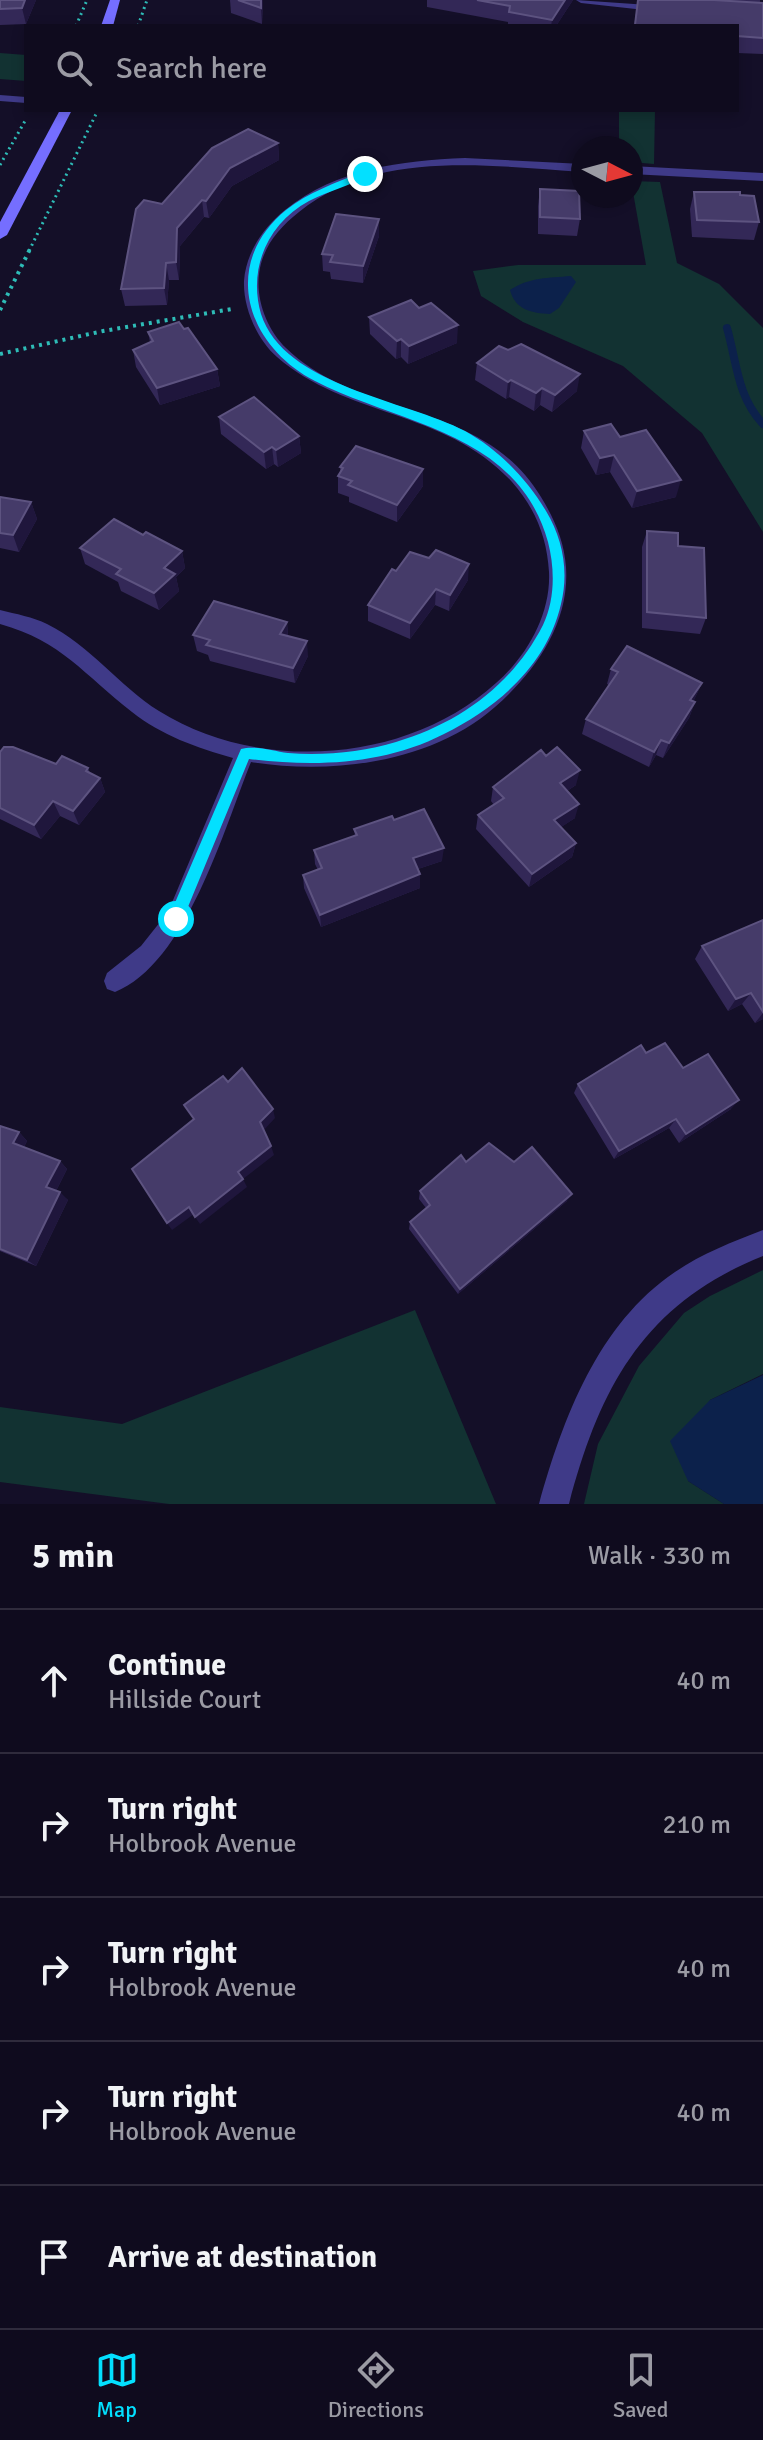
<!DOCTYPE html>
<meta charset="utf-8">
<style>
:root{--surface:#0f0b1e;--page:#181427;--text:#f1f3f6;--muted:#9b9ba4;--line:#2f2b3c;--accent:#03e0ff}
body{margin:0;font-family:Signika,sans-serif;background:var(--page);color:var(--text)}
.compass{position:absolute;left:571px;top:136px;width:72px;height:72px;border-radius:50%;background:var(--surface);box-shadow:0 4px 12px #0003;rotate:96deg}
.stop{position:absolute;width:24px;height:24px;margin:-18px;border:6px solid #03e0ff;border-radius:50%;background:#fff}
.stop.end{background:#03e0ff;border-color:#fff;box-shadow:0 2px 8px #0008}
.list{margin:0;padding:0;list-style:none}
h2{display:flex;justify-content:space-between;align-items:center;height:104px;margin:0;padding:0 32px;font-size:34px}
h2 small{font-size:26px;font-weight:400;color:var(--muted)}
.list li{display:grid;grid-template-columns:52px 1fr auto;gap:24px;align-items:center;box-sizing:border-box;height:144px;padding:0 32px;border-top:2px solid var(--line)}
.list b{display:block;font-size:30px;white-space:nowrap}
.list p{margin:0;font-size:26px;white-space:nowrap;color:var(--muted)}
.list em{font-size:26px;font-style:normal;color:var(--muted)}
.icon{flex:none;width:44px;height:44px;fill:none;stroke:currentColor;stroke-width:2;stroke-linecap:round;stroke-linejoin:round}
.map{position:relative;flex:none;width:763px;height:1504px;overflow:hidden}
.search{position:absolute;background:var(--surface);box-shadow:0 4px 12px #0003;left:24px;right:24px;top:24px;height:88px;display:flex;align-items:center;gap:20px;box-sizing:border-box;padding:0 28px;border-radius:0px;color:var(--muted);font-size:30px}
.sheet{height:824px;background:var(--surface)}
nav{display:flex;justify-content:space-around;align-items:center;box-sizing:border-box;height:112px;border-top:2px solid var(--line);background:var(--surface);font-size:22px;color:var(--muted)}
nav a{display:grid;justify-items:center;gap:4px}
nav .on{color:var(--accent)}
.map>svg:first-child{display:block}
.green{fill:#123232}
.water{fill:#0c214b}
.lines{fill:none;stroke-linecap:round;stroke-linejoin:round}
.stream{stroke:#0c214b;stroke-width:8}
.path-far1{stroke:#2ebcb7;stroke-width:3;stroke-dasharray:2 4;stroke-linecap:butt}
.path{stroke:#2ebcb7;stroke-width:4;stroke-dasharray:3 5;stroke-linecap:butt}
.lane{fill:#3f3a88;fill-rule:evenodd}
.street{fill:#3f3a88;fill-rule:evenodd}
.secondary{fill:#756eff;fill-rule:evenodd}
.wall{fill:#332857}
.shaded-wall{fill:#1f163c}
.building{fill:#453b69;stroke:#5d5380;stroke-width:2}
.route{fill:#03e0ff}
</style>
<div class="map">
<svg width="763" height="1504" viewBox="0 0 763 1504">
<rect width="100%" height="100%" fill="#140f28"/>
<g class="green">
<path d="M0,53l26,2v26l-26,-2z"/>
<path d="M619,110h36l-1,54 -23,-2v-14h-12z"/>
<path d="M631,181l29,1 17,81 42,21 44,44v204l-61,-99 -79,-67 -100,-44 -42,-26 -8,-25 45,-6h128z"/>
<path d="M763,1270v104l-53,26 -22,81 36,23h-140l14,-60 41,-78 45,-53 26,-17z"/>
<path d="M415,1310l81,194h-327l-169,-22v-75l122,17z"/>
</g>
<g class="water">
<path d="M571,276l5,6 -17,26 -9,6c-18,-1 -35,-4 -40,-24 20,-13 38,-12 61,-14z"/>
<path d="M763,1375v129h-39l-36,-23 -18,-40 40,-41z"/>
</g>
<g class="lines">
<path class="stream" d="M727,328c10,35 10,68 36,96"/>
<g class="path-far1">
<path d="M76,26l11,-26"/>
<path d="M138,26l9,-26"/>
<path d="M0,165l25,-44"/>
<path d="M29,251l69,-141"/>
</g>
<g class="path">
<path d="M0,310l30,-61"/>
<path d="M0,354l103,-23 129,-22"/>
</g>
<path class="lane" d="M0,95l26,2v6l-26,-2z"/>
<g class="street">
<path d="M576,0l87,6 5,3 -5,3 -82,-9z"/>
<path d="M465,158l118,6v8c-94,-6 -206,-23 -284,40 -19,15 -34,32 -39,56 -6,28 6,61 26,80 74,72 196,51 255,149 14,23 23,44 25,70 4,56 -31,105 -71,140 -64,56 -163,68 -244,55 -27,67 -65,202 -136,230l-8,-3 -3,-8 3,-8 34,-27 27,-34 65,-154c-36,-10 -72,-23 -101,-46 -48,-37 -70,-71 -132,-88v-14c16,4 33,7 47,14 43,21 72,62 112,87 101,63 249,52 337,-28 31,-27 55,-69 53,-111 -2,-35 -14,-64 -37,-90 -67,-73 -165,-64 -235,-125 -20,-18 -34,-49 -33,-76 2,-29 20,-54 41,-71 53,-42 115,-49 180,-52z"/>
<path d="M631,166l132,7v8l-132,-7z"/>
<path d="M763,1230v26c-118,47 -163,130 -194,248h-30c24,-86 59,-180 136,-232 28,-19 57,-30 88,-42z"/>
</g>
<g class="secondary">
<path d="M110,0h10l-7,26h-12z"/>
<path d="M60,110h12l-65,125 -7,4v-17z"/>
</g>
</g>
<g class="wall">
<path d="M0,0h36l-10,24 -26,1z"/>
<path d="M230,0h33l-1,24 -31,-11z"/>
<path d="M427,0h146l-17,26h-48v-4l-81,-15z"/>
<path d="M638,0h122v2l3,1v51l-26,-1v-27h-103z"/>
<path d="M278,143l1,17 -47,26 -23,32 -5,-1 -24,29 -1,34h-10l-2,25 -42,1 -4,-17 41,-85z"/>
<path d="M540,189l40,30 -3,17 -39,-2v-28z"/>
<path d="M694,192l46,3 19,27 -5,18 -62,-3 -2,-28z"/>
<path d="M379,219v17l-16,47 -32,-4 -1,-7 -7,-1 -1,-17z"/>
<path d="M369,317l88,26 -49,21 -7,-7 -5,2 -26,-25z"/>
<path d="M184,329l33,40 3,17 -60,19 -24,-38 -3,-17 17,-8 -2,-10z"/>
<path d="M477,363l100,28 -25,21 -12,-7 -6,6 -25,-14 -3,2 -31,-19z"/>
<path d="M219,417l80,19 2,17 -23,14 -4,-3 -8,5 -45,-35z"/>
<path d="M584,431l36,6 56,60 -44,11 -22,-36 -14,3 -15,-27z"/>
<path d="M340,467l83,2v17l-26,36 -48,-20v-5l-11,-4v-17l2,-4z"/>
<path d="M0,497l31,5 6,17 -18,33 -19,-4z"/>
<path d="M647,531l31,15 28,72 -6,16 -58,-6v-81z"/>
<path d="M143,535l39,16 3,17 -9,9 3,14 -20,19 -38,-19 -3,-9 -33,-18 -5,-16z"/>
<path d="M396,571l72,9 -19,31 -14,-6 -25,34 -42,-18v-16z"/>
<path d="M287,622l1,14 20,20 -13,27 -85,-22 -2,-6 -11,-4 -4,-16z"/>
<path d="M611,669l91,14 -9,19h2l-6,16 -26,40 -7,-3 -7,12 -67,-33 4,-15 23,-34 -2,-1z"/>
<path d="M0,752l56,12 32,4 2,5 10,5 5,14 -26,33 -19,-9 -19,23 -41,-20z"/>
<path d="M576,785l-9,6 8,27 -14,9 15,16 -4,14 -43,30 -53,-58 2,-14 16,-10 -3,-4 2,-14z"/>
<path d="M394,820l48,41 -24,8 2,5v14l-99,39 -17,-39 -1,-13 15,-5 -3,-6 -1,-14 41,-14 -1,-7z"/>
<path d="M763,920v99l-8,4 -13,-19 -14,7 -33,-52 7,-13z"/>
<path d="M646,1053l37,15 48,41 -52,34 -10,-15 -55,31 -40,-66 4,-9z"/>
<path d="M0,1126l19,6 8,9 -3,6 36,14 7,8 -11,22 12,9 -32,66 -36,-15z"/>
<path d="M466,1162l101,39 -109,93 -49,-65 1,-7 16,-14 -7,-9 1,-8z"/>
</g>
<g class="shaded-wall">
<path d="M25,0h11l-10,24 -4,-16z"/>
<path d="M261,0h2l-1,24 -1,-16z"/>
<path d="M565,0h8l-17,26h-5l1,-6z"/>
<path d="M278,143l1,17 -47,26 -23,32 -3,-17 24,-33z"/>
<path d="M202,200l2,17 -24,29 -1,34 -3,-18 1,-34z"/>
<path d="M379,219v17l-16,47v-17z"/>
<path d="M166,263l3,17 -2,25 -3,-17z"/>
<path d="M458,325l-1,18 -49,21 1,-18z"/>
<path d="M401,339v18l-5,2 1,-18z"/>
<path d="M217,369l3,17 -60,19 -3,-17z"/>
<path d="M580,374l-3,17 -25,21 3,-17z"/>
<path d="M511,380l-2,17 -3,2 2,-17z"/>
<path d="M542,388l-2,17 -6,6 2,-18z"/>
<path d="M299,436l2,17 -23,14 -2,-17z"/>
<path d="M272,447l2,17 -8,5 -2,-17z"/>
<path d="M614,455l-4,17 -14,3 4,-17z"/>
<path d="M423,469v17l-26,36v-17z"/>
<path d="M681,480l-5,17 -44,11 5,-17z"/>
<path d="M31,502l6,17 -18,33 -6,-17z"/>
<path d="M182,551l3,17 -9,9 3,14 -20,19 -5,-17 10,-25z"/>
<path d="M469,564l-1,16 -19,31 1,-16z"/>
<path d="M436,589l-1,16 -25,34v-16z"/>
<path d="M287,622l1,16 -8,-4z"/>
<path d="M307,641l1,15 -13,27 -2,-15z"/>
<path d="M702,683l-7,15 -10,18 5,-16z"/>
<path d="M695,702l-6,16 -26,40 6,-15z"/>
<path d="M661,740l-5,15 -7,12 5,-15z"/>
<path d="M580,770l-4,15 -20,13 4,-15z"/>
<path d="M100,778l5,14 -26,33 -6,-14z"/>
<path d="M53,801l7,15 -19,23 -7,-14z"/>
<path d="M579,804l-4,14 -24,16 3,-14z"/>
<path d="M576,843l-4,14 -43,30 3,-13z"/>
<path d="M444,848l-2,13 -30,10 1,-13z"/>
<path d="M420,874v14l-99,39 -1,-12z"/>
<path d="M751,993l-9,11 -14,7 8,-12z"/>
<path d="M763,1013v6l-8,4z"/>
<path d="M739,1100l-8,9 -52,34 7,-9z"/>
<path d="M273,1109l2,9 -12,13 -3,-9z"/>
<path d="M676,1119l-7,9 -55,31 5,-8z"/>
<path d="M19,1132l8,9 -5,10 -9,-8z"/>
<path d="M271,1146l3,9 -31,24 4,8 -47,37 -5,-7 43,-45z"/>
<path d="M60,1161l7,8 -13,26 -8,-8z"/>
<path d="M60,1192l8,8 -32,66 -9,-6z"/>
<path d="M572,1194l-5,7 -109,93 2,-5z"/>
<path d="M189,1207l5,7 -22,16 -5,-7z"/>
</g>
<g class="building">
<path d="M0,0h25l-3,8 -22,1z"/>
<path d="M238,0h23v8z"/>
<path d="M477,0h88l-13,20 -43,-8 1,-6z"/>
<path d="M638,0h76l49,3v35l-26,-2v-10l-102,-1z"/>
<path d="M248,129l30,14 -48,25 -24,33 -4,-1 -25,28 -1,34 -10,1 -2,25 -43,1 15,-80 8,-9 18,4 50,-56z"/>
<path d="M540,189l39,2 1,28 -40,-2z"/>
<path d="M694,192h46v3l14,1 5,26 -62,-2z"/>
<path d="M336,214l43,5 -16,47 -33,-4 3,-7 -11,-1z"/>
<path d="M411,300l8,8 12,-5 27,22 -49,21 -8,-7 -4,2 -28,-24z"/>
<path d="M179,322l5,7 4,-1 29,41 -60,19 -24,-38 20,-9 -5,-9z"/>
<path d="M521,344l59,30 -25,21 -13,-7 -6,5 -25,-13 -3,2 -31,-19 22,-17 9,4z"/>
<path d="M254,397l45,39 -23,14 -4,-3 -8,5 -45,-35z"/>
<path d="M611,424l9,13 26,-7 35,50 -44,11 -23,-36 -14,3 -16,-27z"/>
<path d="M356,446l67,23 -26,36 -49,-20 4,-4 -14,-5 5,-8 -3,-1z"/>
<path d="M0,497l31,5 -18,33 -13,-2z"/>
<path d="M114,519l29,16 3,-3 36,19 -18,17 11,6 -21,19 -38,-19 5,-5 -41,-21z"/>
<path d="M647,531l31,2v13l26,2 2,70 -59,-6z"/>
<path d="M436,550l33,14 -19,31 -14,-6 -26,34 -42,-18 24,-36 4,2 14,-19 19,6z"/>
<path d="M214,601l73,21 -7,12 27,7 -14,27 -87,-23 4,-5 -17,-5z"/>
<path d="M627,646l75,37 -12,17 5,2 -26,41 -8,-3 -7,12 -68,-33 32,-47 -7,-3z"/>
<path d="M4,747h9l43,17 6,-8 26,12 -2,3 14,7 -27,33 -20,-10 -19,24 -34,-17v-56z"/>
<path d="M557,747l23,23 -20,13 19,21 -25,16 22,23 -44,31 -54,-59 26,-17 -11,-11 48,-37 5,6z"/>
<path d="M424,809l20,39 -31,10 7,16 -100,41 -17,-40 19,-7 -8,-18 43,-15 -3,-6 38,-13 2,4z"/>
<path d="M763,920v92l-12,-19 -15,6 -34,-53z"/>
<path d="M665,1043l18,25 25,-14 31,46 -53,34 -10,-15 -57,32 -41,-67 63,-39 5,8z"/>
<path d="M242,1068l31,41 -13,13 11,24 -33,26 5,7 -48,38 -6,-10 -22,16 -35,-54 62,-50 -10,-14 39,-29 5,6z"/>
<path d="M0,1126l19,6 -6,11 47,18 -14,26 14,5 -33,68 -27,-11z"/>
<path d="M489,1143l25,19 18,-15 40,47 -112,95 -50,-67 20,-17 -10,-14 41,-36 5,7z"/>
</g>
<path class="route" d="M362,172l7,2c-18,12 -41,17 -60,27 -42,23 -61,68 -48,113 23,72 145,86 204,117 33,18 62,48 81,80 17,28 23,61 15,93 -14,61 -63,103 -117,130 -61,31 -128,33 -195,25l-66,160 -7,6 -8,-6 73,-170c14,-4 32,2 47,4 35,3 75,-1 108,-11 64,-19 117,-58 147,-117 12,-25 12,-56 5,-83 -31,-111 -148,-117 -233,-161 -70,-36 -94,-118 -29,-171 22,-18 50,-27 76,-38z"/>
</svg>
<svg class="compass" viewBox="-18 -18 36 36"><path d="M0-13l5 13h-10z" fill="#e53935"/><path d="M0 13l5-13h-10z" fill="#9b9ba4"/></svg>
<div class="stop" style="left:176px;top:919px"></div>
<div class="stop end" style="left:365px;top:174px"></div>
<div class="search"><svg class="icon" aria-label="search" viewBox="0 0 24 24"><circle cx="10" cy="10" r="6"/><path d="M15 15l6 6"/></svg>Search here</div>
</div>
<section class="sheet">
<h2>5 min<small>Walk · 330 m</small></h2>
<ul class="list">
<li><svg class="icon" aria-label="ahead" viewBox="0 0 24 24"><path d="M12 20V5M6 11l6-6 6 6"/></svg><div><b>Continue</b><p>Hillside Court</p></div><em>40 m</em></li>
<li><svg class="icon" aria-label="right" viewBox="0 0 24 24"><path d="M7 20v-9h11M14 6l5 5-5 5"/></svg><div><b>Turn right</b><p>Holbrook Avenue</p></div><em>210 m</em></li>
<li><svg class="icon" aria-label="right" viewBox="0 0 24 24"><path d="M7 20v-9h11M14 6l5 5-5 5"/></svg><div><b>Turn right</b><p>Holbrook Avenue</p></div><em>40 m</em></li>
<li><svg class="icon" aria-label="right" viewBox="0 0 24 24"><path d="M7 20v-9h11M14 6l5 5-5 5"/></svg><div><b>Turn right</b><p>Holbrook Avenue</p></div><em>40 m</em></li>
<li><svg class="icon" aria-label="arrive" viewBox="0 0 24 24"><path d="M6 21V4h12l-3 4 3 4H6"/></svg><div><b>Arrive at destination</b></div></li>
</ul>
</section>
<nav>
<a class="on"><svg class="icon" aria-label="map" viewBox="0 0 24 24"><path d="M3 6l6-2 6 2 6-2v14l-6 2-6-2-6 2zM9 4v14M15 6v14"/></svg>Map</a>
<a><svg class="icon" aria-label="directions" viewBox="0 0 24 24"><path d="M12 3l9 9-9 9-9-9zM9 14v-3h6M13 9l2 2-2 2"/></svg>Directions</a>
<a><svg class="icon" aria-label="saved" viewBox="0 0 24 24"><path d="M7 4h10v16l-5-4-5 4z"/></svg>Saved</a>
</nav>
